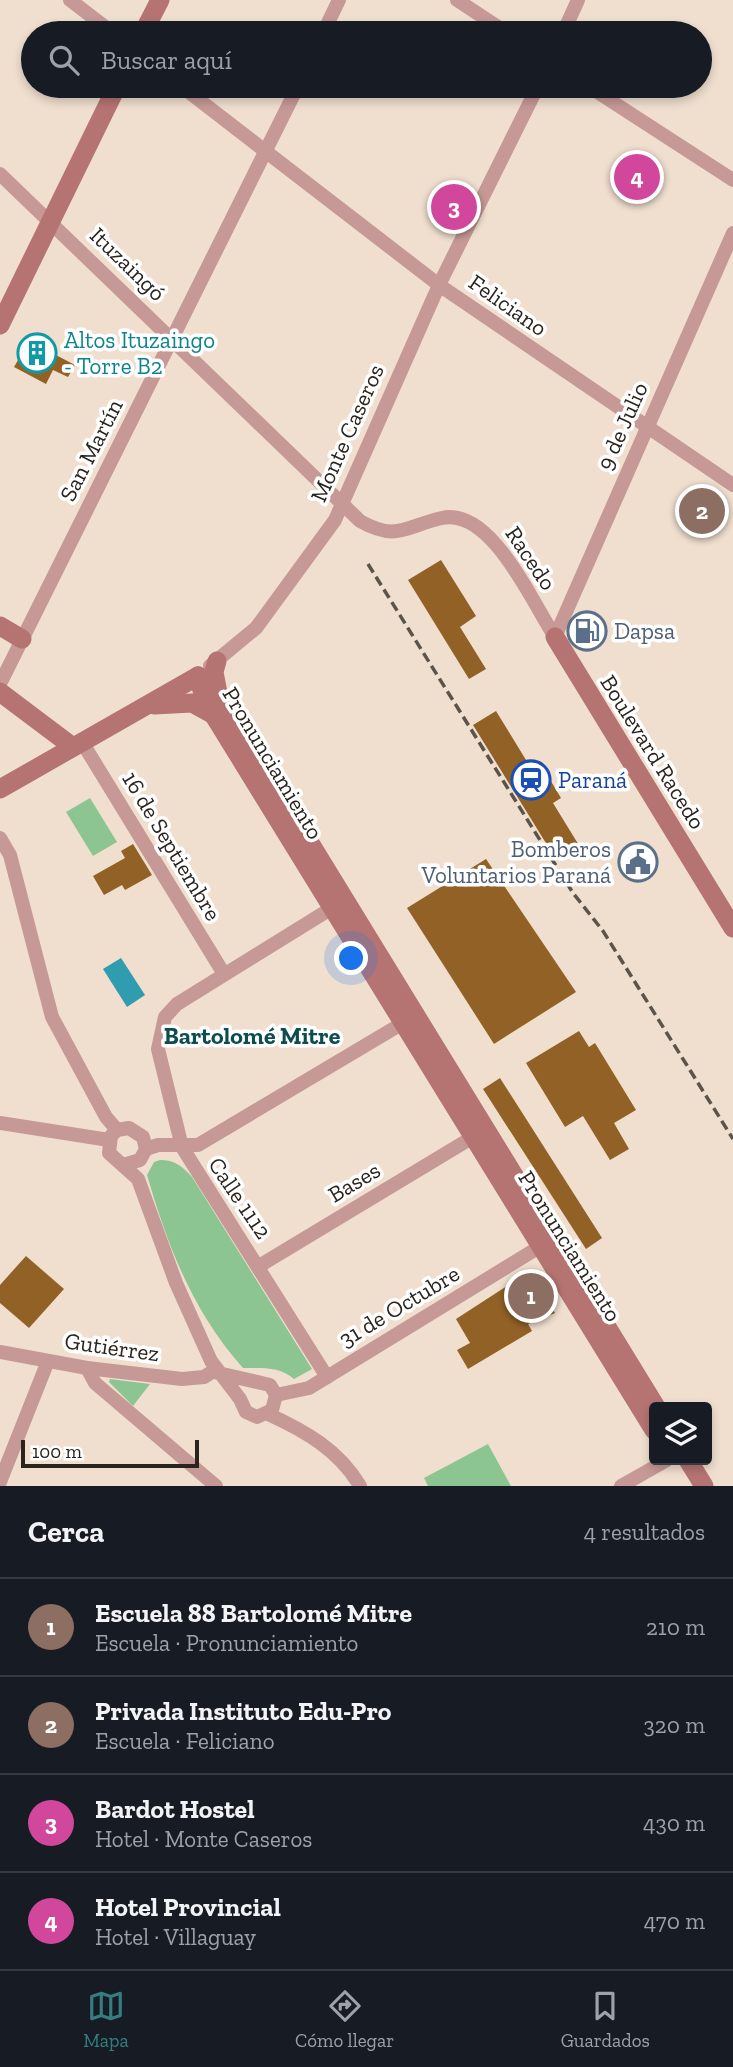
<!DOCTYPE html>
<html lang="es">
<meta charset="utf-8">
<style>
:root{--surface:#171b24;--page:#20242c;--text:#f1f3f6;--muted:#9ea1a6;--line:#363941;--accent:#357e80}
body{margin:0;font-family:"Zilla Slab",serif;background:var(--page);color:var(--text)}
.controls{position:absolute;right:21px;bottom:21px;display:grid;overflow:hidden;border-radius:7px;box-shadow:0 4px 10px #0003}
.controls button{width:63px;height:63px;display:grid;place-items:center;padding:0;border:0;border-bottom:2px solid var(--line);background:var(--surface);color:var(--text);font:35px sans-serif}
.scale{position:absolute;left:21px;bottom:18px;width:178px;box-sizing:border-box;padding-left:7px;border:4px solid #2a241d;border-top:0;font-size:19px;line-height:24px;white-space:nowrap;color:#2a241d;-webkit-text-stroke:5px #fff;paint-order:stroke}
.you{position:absolute;left:352px;top:959px;width:24px;height:24px;margin:-18px;border:5px solid #fff;border-radius:50%;background:#1a73e8;box-shadow:0 0 0 10px #1a73e833}
.badge{display:grid;place-items:center;width:46px;height:46px;border-radius:50%;background:var(--accent);color:#fff;font-size:23px;font-weight:700}
.pin{position:absolute;translate:-50% -50%;border:4px solid #fff;box-shadow:0 2px 7px #0006}
.list{margin:0;padding:0;list-style:none}
h2{display:flex;justify-content:space-between;align-items:center;height:91px;margin:0;padding:0 28px;font-size:30px}
h2 small{font-size:23px;font-weight:400;color:var(--muted)}
.list li{display:grid;grid-template-columns:46px 1fr auto;gap:21px;align-items:center;box-sizing:border-box;height:98px;padding:0 28px;border-top:2px solid var(--line)}
.list b{display:block;font-size:26px;white-space:nowrap}
.list p{margin:0;font-size:23px;white-space:nowrap;color:var(--muted)}
.list em{font-size:23px;font-style:normal;color:var(--muted)}
.icon{flex:none;width:38px;height:38px;fill:none;stroke:currentColor;stroke-width:2;stroke-linecap:round;stroke-linejoin:round}
.map{position:relative;flex:none;width:733px;height:1486px;overflow:hidden}
.search{position:absolute;background:var(--surface);box-shadow:0 4px 10px #0003;left:21px;right:21px;top:21px;height:77px;display:flex;align-items:center;gap:18px;box-sizing:border-box;padding:0 24px;border-radius:38px;color:var(--muted);font-size:26px}
.sheet{height:483px;background:var(--surface)}
nav{display:flex;justify-content:space-around;align-items:center;box-sizing:border-box;height:98px;border-top:2px solid var(--line);background:var(--surface);font-size:19px;color:var(--muted)}
nav a{display:grid;justify-items:center;gap:4px}
nav .on{color:var(--accent)}
.map>svg:first-child{display:block}
.green{fill:#8dc592}
.water{fill:#309caf}
.building{fill:#926126}
.lines{fill:none;stroke-linecap:round;stroke-linejoin:round}
.street{stroke:#c69996;stroke-width:14}
.secondary{stroke:#b57472;stroke-width:19}
.rail{stroke:#5c544a;stroke-width:3.5;stroke-dasharray:10 5;stroke-linecap:butt}
.labels{text-anchor:middle;stroke-width:7;stroke-linejoin:round;paint-order:stroke}
.street-label{font-size:23px;fill:#2a241d;stroke:#fff}
.culture-label{font-size:23px;fill:#0d838f;stroke:#fff;text-anchor:start}
.service-label{font-size:23px;fill:#4e5e75;stroke:#fff;text-anchor:start}
.transit-label{font-size:23px;fill:#164399;stroke:#fff;text-anchor:start}
.neighbourhood-label{font-size:24px;font-weight:bold;fill:#0e4d4f;stroke:#fff}
</style>
<div class="map">
<svg width="733" height="1486" viewBox="0 0 733 1486">
<rect width="100%" height="100%" fill="#f0dfcf"/>
<g class="green">
<path d="M90,798l27,44 -24,14 -27,-44z"/>
<path d="M160,1160c15,0 22,6 32,17l120,192 -18,10c-14,-13 -33,-11 -51,-11 -50,-56 -75,-121 -96,-193l7,-13z"/>
<path d="M110,1379l40,5 -17,22 -24,-24z"/>
<path d="M488,1444l23,42h-83l-4,-8z"/>
</g>
<path class="water" d="M121,958l24,37 -18,12 -24,-38z"/>
<g class="building">
<path d="M29,341l46,24 -7,12 -15,-7 -7,14 -32,-17z"/>
<path d="M441,560l35,56 -16,11 26,42 -17,10 -61,-99z"/>
<path d="M496,711l38,62 9,-5 18,30 -8,5 27,44 -23,14 -84,-136z"/>
<path d="M133,844l19,31 -27,15 -3,-5 -18,10 -11,-19 32,-18 -4,-7z"/>
<path d="M486,859l90,133 -82,52 -87,-136z"/>
<path d="M579,1031l10,16 6,-4 41,67 -22,13 15,26 -19,11 -27,-44 -18,11 -39,-64z"/>
<path d="M500,1078l102,160 -16,11 -103,-160z"/>
<path d="M26,1256l38,33 -35,39 -29,-25v-18z"/>
<path d="M530,1271l25,42 -27,11 4,7 -64,38 -11,-19 13,-7 -14,-24z"/>
</g>
<g class="lines">
<g class="street">
<path d="M70,0l43,33"/>
<path d="M457,0l50,33"/>
<path d="M323,33l16,-33"/>
<path d="M563,33l15,-33"/>
<path d="M181,86l258,199 294,200"/>
<path d="M588,86l145,94"/>
<path d="M0,174l360,347c37,21 46,5 82,-3 49,-11 90,84 113,119"/>
<path d="M555,637l178,-404"/>
<path d="M210,666l46,-38 79,-108 104,-235 99,-199"/>
<path d="M0,684l298,-598"/>
<path d="M82,742l142,232"/>
<path d="M0,838l10,17 42,162 54,100 11,13"/>
<path d="M0,1123l109,17"/>
<path d="M146,1149l12,-4h40l205,-122"/>
<path d="M123,1165l17,-5 6,-11 -3,-12 -14,-9 -12,2 -6,6 -2,17 29,26 38,104 35,78 29,38 6,13 11,5 15,-7 4,-15 -6,-10 -52,-12"/>
<path d="M259,1266l214,-129"/>
<path d="M0,1352l87,16 95,11 22,-2 11,-7"/>
<path d="M87,1368l8,15 121,103"/>
<path d="M327,1377l-145,-230 -24,-98 7,-32 12,-13 155,-96"/>
<path d="M276,1395l33,-7 232,-142"/>
<path d="M268,1414c37,17 71,36 92,72"/>
<path d="M0,1482l48,-121"/>
<path d="M621,1486l46,-26"/>
</g>
<g class="secondary">
<path d="M143,33l17,-33"/>
<path d="M0,325l117,-239"/>
<path d="M0,626l22,13"/>
<path d="M555,637l178,291"/>
<path d="M217,661l-3,11 4,21"/>
<path d="M198,676l7,25 449,729"/>
<path d="M198,676l20,17 438,714"/>
<path d="M0,692l73,55"/>
<path d="M154,705l38,-2 20,11"/>
<path d="M0,789l198,-113"/>
<path d="M688,1460l16,26"/>
</g>
<path class="rail" d="M368,564l205,329 30,38 130,208"/>
</g>
<defs>
<g id="building-ring" transform="scale(2.0125)"><circle r="9.5" fill="#fff" stroke="#0f9aa8" stroke-width="1.5"/><path d="M-4-6H4V6H1V3H-1V6H-4ZM-2.5-4.3h1.7v1.8h-1.7ZM.8-4.3h1.7v1.8H.8ZM-2.5-1h1.7V.8h-1.7ZM.8-1h1.7V.8H.8Z" fill="#0f9aa8"/></g>
<g id="fuel-ring" transform="scale(2.0125)"><circle r="9.5" fill="#fff" stroke="#5c6f8a" stroke-width="1.5"/><path d="M-5.5-6h7V0h2V4h1.3V-2.5L3-4.5l.8-.8L6-3V5H2.5V1h-1V6h-7ZM-4.2-4.7v3.2H.2V-4.7Z" fill="#5c6f8a"/></g>
<g id="station-ring" transform="scale(2.0125)"><circle r="9.5" fill="#fff" stroke="#1a4fb4" stroke-width="1.5"/><path d="M-3-6H3Q5-6 5-4V2Q5 4 3 4L4.5 6H3L1.5 4h-3L-3 6H-4.5L-3 4Q-5 4-5 2V-4Q-5-6-3-6ZM-3.5-4v3h7v-3ZM-3.5 1v1.5H-2V1ZM2 1v1.5H3.5V1Z" fill="#1a4fb4"/></g>
<g id="civic-ring" transform="scale(2.0125)"><circle r="9.5" fill="#fff" stroke="#5c6f8a" stroke-width="1.5"/><path d="M-.6-6.5H3V-4.5H.6V-3L4-1V1h2V6H-6V1h2V-1L-.6-3ZM-1.2 2.5V6h2.4V2.5Z" fill="#5c6f8a"/></g>
</defs>
<g fill-rule="evenodd">
<use href="#building-ring" x="37" y="353"/>
<use href="#fuel-ring" x="587" y="631"/>
<use href="#station-ring" x="531" y="780"/>
<use href="#civic-ring" x="638" y="862"/>
</g>
<g class="labels">
<g class="street-label">
<text transform="translate(128 264) rotate(44)" y="8">Ituzaingó</text>
<text transform="translate(508 305) rotate(35)" y="8">Feliciano</text>
<text transform="translate(622 426) rotate(-66)" y="8">9 de Julio</text>
<text transform="translate(347 433) rotate(-66)" y="8">Monte Caseros</text>
<text transform="translate(91 450) rotate(-63)" y="8">San Martín</text>
<text transform="translate(531 558) rotate(56)" y="8">Racedo</text>
<text transform="translate(653 752) rotate(58)" y="8">Boulevard Racedo</text>
<text transform="translate(273 763) rotate(59)" y="8">Pronunciamiento</text>
<text transform="translate(172 846) rotate(59)" y="8">16 de Septiembre</text>
<text transform="translate(354 1182) rotate(-31)" y="8">Bases</text>
<text transform="translate(240 1198) rotate(56)" y="8">Calle 1112</text>
<text transform="translate(570 1246) rotate(58)" y="8">Pronunciamiento</text>
<text transform="translate(399 1306) rotate(-31)" y="8">31 de Octubre</text>
<text transform="translate(112 1347) rotate(8)" y="8">Gutiérrez</text>
</g>
<g class="culture-label">
<text x="64" y="348">Altos Ituzaingo<tspan x="64" dy="26">- Torre B2</tspan></text>
</g>
<g class="service-label">
<text x="614" y="639">Dapsa</text>
<text x="611" y="857" text-anchor="end">Bomberos<tspan x="611" dy="26">Voluntarios Paraná</tspan></text>
</g>
<g class="transit-label">
<text x="558" y="788">Paraná</text>
</g>
<g class="neighbourhood-label">
<text x="252" y="1044">Bartolomé Mitre</text>
</g>
</g>
</svg>
<div class="controls">
<button><svg class="icon" aria-label="layers" viewBox="0 0 24 24"><path d="M12 4l9 5-9 5-9-5zM3 14l9 5 9-5"/></svg></button>
</div>
<div class="scale">100 m</div>
<div class="you"></div>
<div class="pin badge" style="left:531px;top:1296px;background:#8d6e63">1</div>
<div class="pin badge" style="left:702px;top:511px;background:#8d6e63">2</div>
<div class="pin badge" style="left:454px;top:207px;background:#d1479c">3</div>
<div class="pin badge" style="left:637px;top:177px;background:#d1479c">4</div>
<div class="search"><svg class="icon" aria-label="search" viewBox="0 0 24 24"><circle cx="10" cy="10" r="6"/><path d="M15 15l6 6"/></svg>Buscar aquí</div>
</div>
<section class="sheet">
<h2>Cerca<small>4 resultados</small></h2>
<ul class="list">
<li><span class="badge" style="background:#8d6e63">1</span><div><b>Escuela 88 Bartolomé Mitre</b><p>Escuela · Pronunciamiento</p></div><em>210 m</em></li>
<li><span class="badge" style="background:#8d6e63">2</span><div><b>Privada Instituto Edu-Pro</b><p>Escuela · Feliciano</p></div><em>320 m</em></li>
<li><span class="badge" style="background:#d1479c">3</span><div><b>Bardot Hostel</b><p>Hotel · Monte Caseros</p></div><em>430 m</em></li>
<li><span class="badge" style="background:#d1479c">4</span><div><b>Hotel Provincial</b><p>Hotel · Villaguay</p></div><em>470 m</em></li>
</ul>
</section>
<nav>
<a class="on"><svg class="icon" aria-label="map" viewBox="0 0 24 24"><path d="M3 6l6-2 6 2 6-2v14l-6 2-6-2-6 2zM9 4v14M15 6v14"/></svg>Mapa</a>
<a><svg class="icon" aria-label="directions" viewBox="0 0 24 24"><path d="M12 3l9 9-9 9-9-9zM9 14v-3h6M13 9l2 2-2 2"/></svg>Cómo llegar</a>
<a><svg class="icon" aria-label="saved" viewBox="0 0 24 24"><path d="M7 4h10v16l-5-4-5 4z"/></svg>Guardados</a>
</nav>
